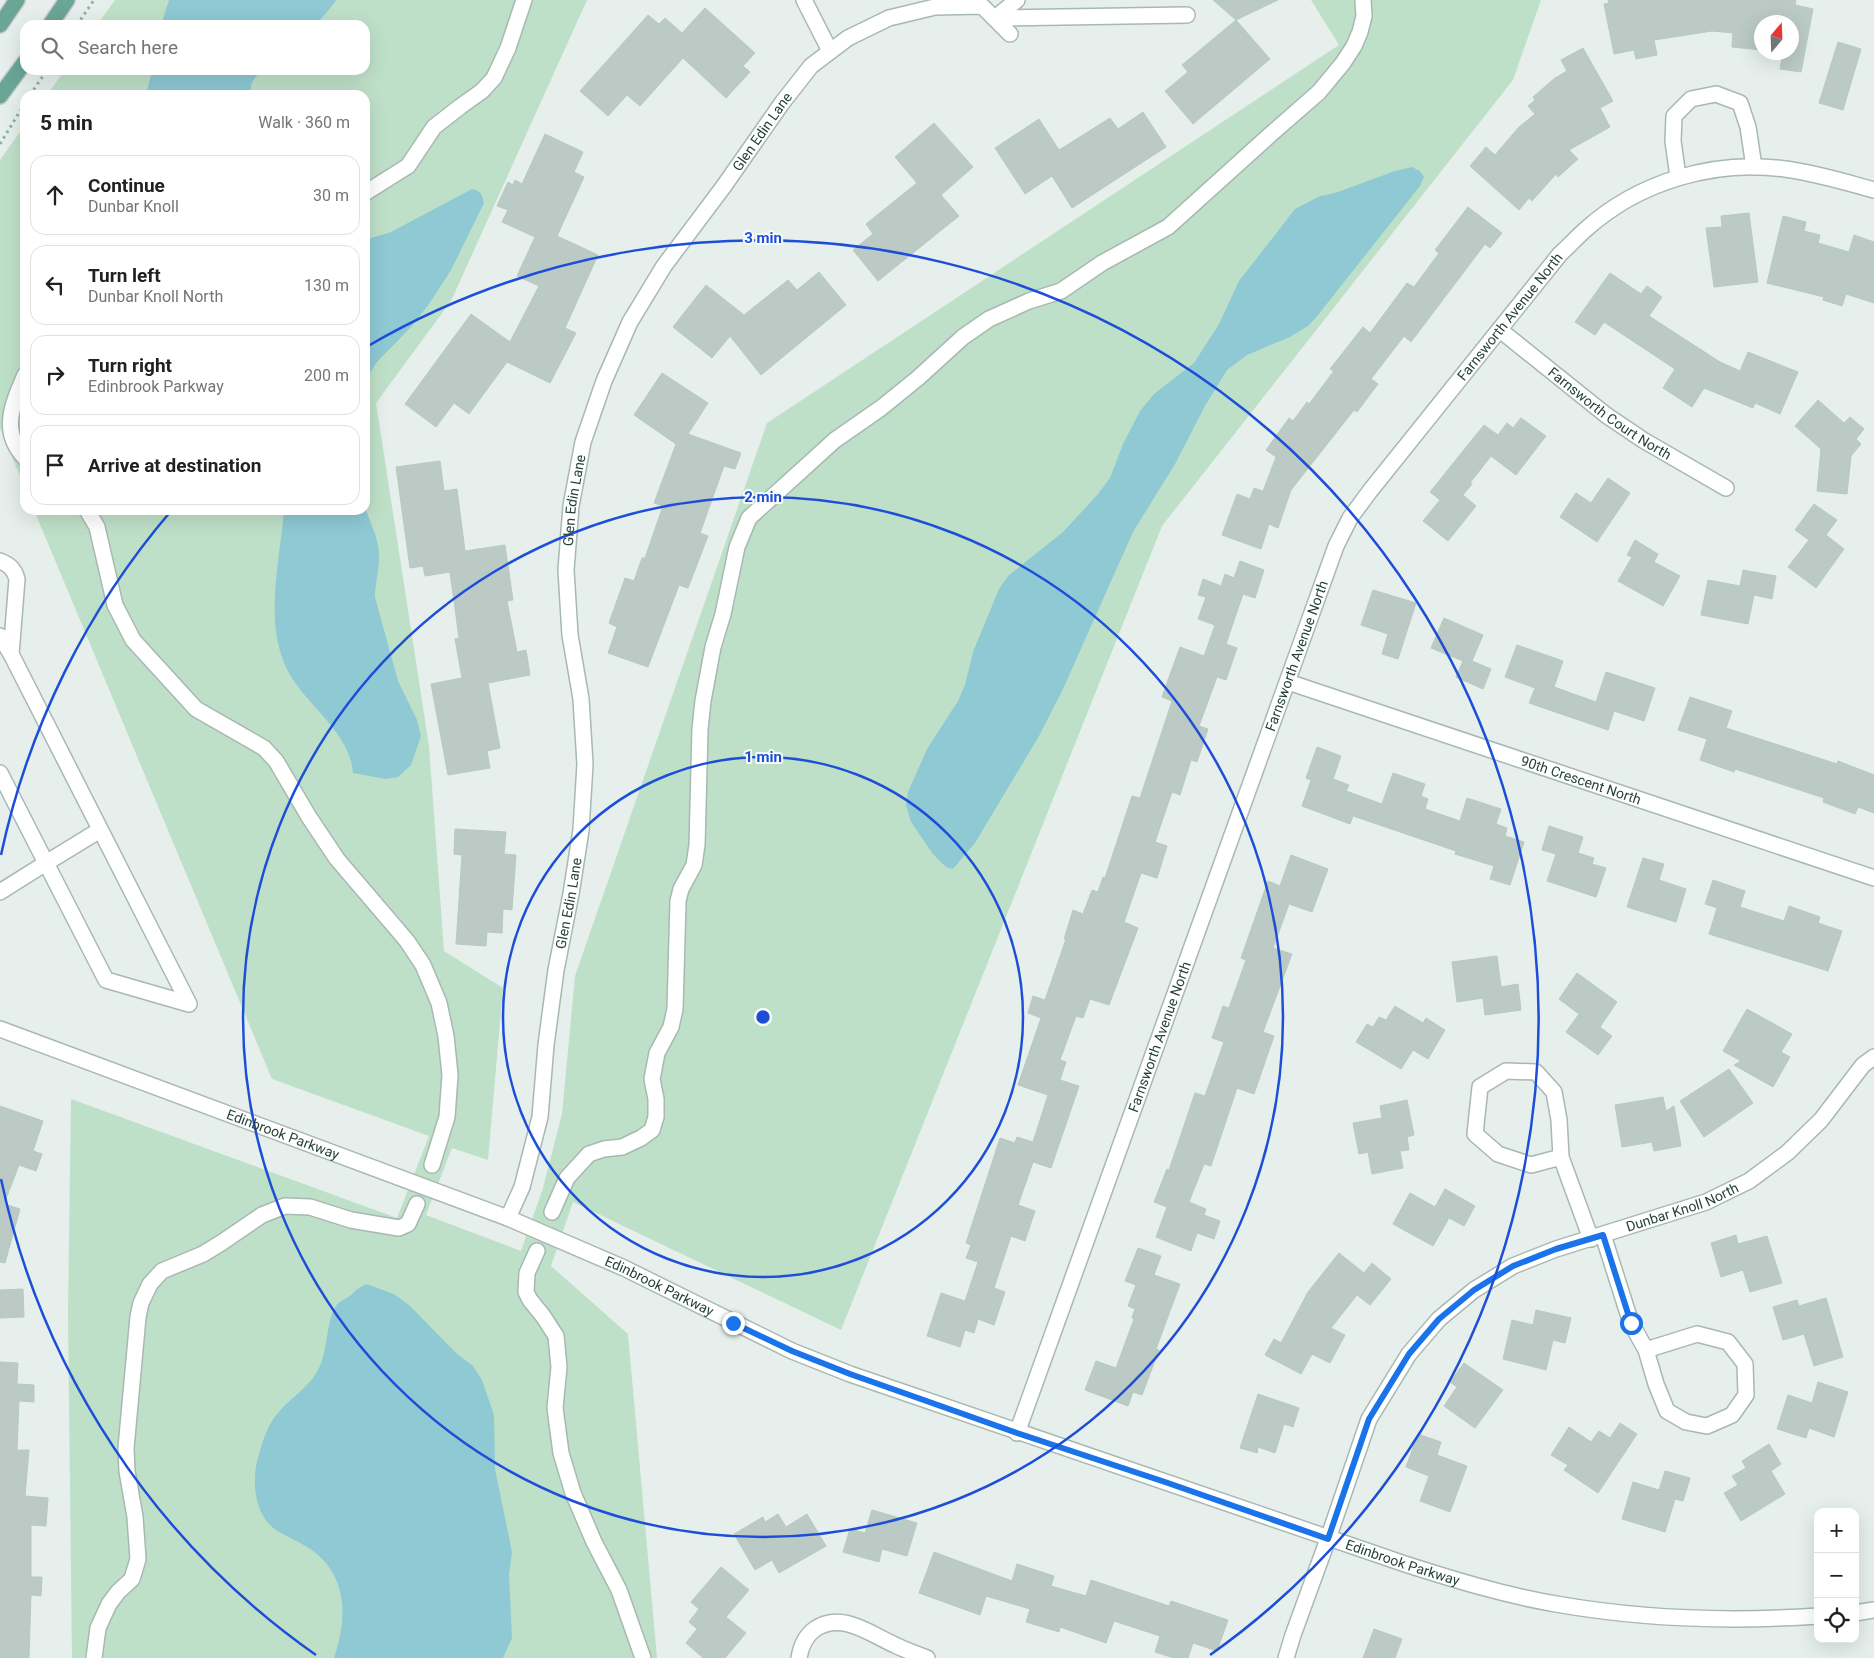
<!DOCTYPE html>
<meta charset="utf-8">
<style>
:root{--surface:#fff;--page:#f2f2f2;--text:#202124;--muted:#757577;--line:#e0e0e0}
body{margin:0;font-family:Roboto,sans-serif;background:var(--page);color:var(--text)}
.controls{position:absolute;right:15px;bottom:15px;display:grid;overflow:hidden;border-radius:10px;box-shadow:0 5px 20px #0002}
.controls button{width:45px;height:45px;display:grid;place-items:center;padding:0;border:0;border-bottom:1px solid var(--line);background:var(--surface);color:var(--text);font:25px sans-serif}
.compass{position:absolute;left:1754px;top:15px;width:45px;height:45px;border-radius:50%;background:var(--surface);box-shadow:0 5px 20px #0002;rotate:19deg}
.stop{position:absolute;width:15px;height:15px;margin:-11px;border:4px solid #1a73e8;border-radius:50%;background:#fff}
.stop.end{background:#1a73e8;border-color:#fff;box-shadow:0 1px 5px #0008}
.list{margin:0;padding:0;list-style:none}
h2{display:flex;justify-content:space-between;align-items:center;height:65px;margin:0;padding:0 20px;font-size:21px}
h2 small{font-size:16px;font-weight:400;color:var(--muted)}
.list li{display:grid;grid-template-columns:32px 1fr auto;gap:15px;align-items:center;box-sizing:border-box;height:80px;margin:0 10px 10px;padding:0 10px;border:1px solid var(--line);border-radius:15px}
.list b{display:block;font-size:19px;white-space:nowrap}
.list p{margin:0;font-size:16px;white-space:nowrap;color:var(--muted)}
.list em{font-size:16px;font-style:normal;color:var(--muted)}
.icon{flex:none;width:28px;height:28px;fill:none;stroke:currentColor;stroke-width:2;stroke-linecap:round;stroke-linejoin:round}
.map{position:relative;flex:none;width:1874px;height:1658px;overflow:hidden}
.search{position:absolute;background:var(--surface);box-shadow:0 5px 20px #0002;left:20px;top:20px;width:350px;height:55px;display:flex;align-items:center;gap:12px;box-sizing:border-box;padding:0 18px;border-radius:15px;color:var(--muted);font-size:19px}
.panel{position:absolute;background:var(--surface);box-shadow:0 5px 20px #0002;left:20px;top:90px;width:350px;height:425px;border-radius:15px}
.map>svg:first-child{display:block}
.green{fill:#bfe0c8}
.water{fill:#8ec9d4}
.building{fill:#bbcac4;stroke:#b8c9c2}
.lines{fill:none;stroke-linecap:round;stroke-linejoin:round}
.minor-casing{stroke:#a8b8b2;stroke-width:18}
.major-casing{stroke:#c2cac8;stroke-width:18}
.path{stroke:#86b3a5;stroke-width:3;stroke-dasharray:2.5 4;stroke-linecap:butt}
.minor{stroke:#fff;stroke-width:15}
.major{stroke:#6aa596;stroke-width:15}
.route{stroke:#1a73e8;stroke-width:6}
.ring{fill:none;stroke:#1d4ed8;stroke-width:2.5}
.labels{text-anchor:middle;stroke-width:4;stroke-linejoin:round;paint-order:stroke}
.street-label{font-size:14px;fill:#24423a;stroke:#f7fbf9}
.centre{fill:#1d4ed8;stroke:#f7fbf9;stroke-width:2.5}
.ring-label{font-size:15px;text-anchor:middle;font-weight:bold;fill:#1d4ed8;stroke:#f7fbf9;stroke-width:4;stroke-linejoin:round;paint-order:stroke}
</style>
<div class="map">
<svg width="1874" height="1658" viewBox="0 0 1874 1658">
<rect width="100%" height="100%" fill="#e6efeb"/>
<g class="green">
<path d="M115,0h472l-136,301 -75,102 53,343 15,205 59,37 -15,172 -36,-12 -26,67 95,36 22,-63 19,-74 13,-138 192,-553 572,-378 -28,-45h230l-28,80 -351,446 -321,804 -268,-128 -22,64 77,68 29,324h-585l-4,-344 3,-215 326,119 32,-82 -157,-57 -238,-569h331v-415h-318l18,-25h300v-45h-268z"/>
<path d="M25,125v363l-25,-60v-268z"/>
</g>
<g class="water">
<path d="M169,0h167c-5,8 -15,19 -21,25h-154z"/>
<path d="M152,70h109l-9,12 -3,13h-103z"/>
<path d="M1412,167l8,4 4,6 -4,9 -102,129 -10,11 -18,11 -43,18 -20,15 -22,36 -30,58 -42,68 -70,157 -24,47 -64,107 -22,26 -7,-2 -13,-13 -22,-32 -5,-17 2,-13 19,-43 31,-48 7,-16 8,-33 26,-63 9,-13 55,-44 35,-38 12,-16 13,-34 17,-33 14,-17 40,-31 25,-39 20,-43 56,-72 25,-13 15,-3 60,-22z"/>
<path d="M472,189c9,2 10,5 12,14l-33,67 -22,34 -18,23 -35,36 -11,19v-142l26,-8z"/>
<path d="M365,507c5,16 13,29 14,46 1,14 -4,30 -4,44l23,84 19,39 4,16 -10,29 -13,12 -12,2 -33,-6c-3,-40 -44,-66 -63,-98 -28,-49 -10,-113 -6,-165h81z"/>
<path d="M366,1284l28,10 15,11 48,49 16,12 9,14 12,35 1,54 17,83 -3,23 3,63 -9,20h-169c14,-41 14,-86 -27,-111 -12,-8 -29,-13 -39,-24 -15,-18 -16,-47 -9,-69 4,-14 9,-30 19,-41 12,-15 33,-27 41,-45 9,-18 7,-47 17,-62 3,-5 10,-7 15,-11 5,-5 9,-8 15,-11z"/>
</g>
<g class="building">
<path d="M1213,0h65l-42,20z"/>
<path d="M1608,0h188l-1,5 18,4 -12,63 -21,-3 2,-12 -20,-4 30,-1v-30h-30v28l-30,-3 1,-14 -21,-2 -58,9 3,15 -21,4 -2,-9 -20,4 -10,-50 5,-1z"/>
<path d="M705,8l50,45 -12,13 7,6 -24,26 -43,-40 -43,48 -13,-11 -19,21 -28,-25 68,-76 11,9 6,-6 17,15z"/>
<path d="M1236,20l34,39 -77,65 -28,-33 23,-19 -6,-7z"/>
<path d="M1838,42l23,7 -18,61 -24,-7z"/>
<path d="M1583,48l30,53 -13,7 10,19 -41,23 9,9 -20,18 -2,-3 -24,27 -3,-3 -10,12 -49,-44 16,-19 9,8 24,-28 16,-13 -7,-8 7,-6 -2,-3 22,-19 12,-7 -6,-11z"/>
<path d="M1143,112l23,35 -94,61 -20,-32 -27,18 -30,-46 44,-29 20,31 51,-32 8,11z"/>
<path d="M934,123l39,44 -32,28 18,21 -81,65 -25,-31 20,-16 -7,-10 51,-41 -22,-26z"/>
<path d="M545,134l38,18 -9,20 10,5 -27,59 41,19 -33,73 11,5 -26,50 -43,-21 -38,52 -15,-11 -18,24 -31,-23 66,-90 39,28 29,-56 -22,-10 18,-39 -33,-15 6,-12 -11,-4 11,-24 5,3 2,-5 7,4z"/>
<path d="M1468,207l34,26 -12,15 -5,-4 -74,98 -7,-6 -33,43 7,5 -21,28 -3,-2 -63,80 -13,38 -9,-4 -8,25 -39,-14 15,-41 13,5 4,-11 9,3 13,-34 -10,-7 23,-32 4,3 14,-19 2,2 25,-33 -4,-2 33,-42 7,6 37,-50 7,4 25,-34 -4,-3z"/>
<path d="M1749,213l9,69 -44,5 -8,-59 16,-1 -1,-11z"/>
<path d="M1783,216l23,6 -2,9 16,4 -2,8 31,9 5,-17 20,7v61l-28,-9 -4,12 -19,-6 1,-3 -57,-14z"/>
<path d="M819,272l27,33 -85,70 -31,-39 -18,22 -39,-31 33,-42 38,30 44,-35 9,10z"/>
<path d="M1610,273l31,21 6,-8 15,11 -13,19 71,46 20,9 8,-19 50,20 -18,42 -25,-11 -2,5 -49,-20 -12,19 -29,-19 12,-19 -71,-47 -9,13 -20,-13z"/>
<path d="M662,373l46,30 -20,31 53,19 -6,16 -11,-3 -24,67 8,3 -20,52 -9,-3 -31,82 -40,-14 9,-26 -8,-4 16,-45 9,3 8,-23h3l18,-52 -9,-3 22,-59 -42,-29z"/>
<path d="M1818,400l26,23 6,-6 14,12 -8,10 5,5 -10,12 -4,38 -30,-3 4,-42 -26,-23z"/>
<path d="M1521,418l25,18 -30,39 -25,-19 -21,27 2,1 -9,11 13,11 -28,35 -25,-20 17,-21 -10,-8 54,-67 14,10 9,-12 6,5z"/>
<path d="M440,461l4,30 13,-2 8,62 40,-6 8,55 -6,1 10,51 9,-2 4,25 -42,8 12,65 -13,3 3,17 -42,7 -17,-91 31,-6 -7,-39 4,-1 -9,-66 -25,4 -2,-10 -13,2 -14,-101z"/>
<path d="M1608,478l22,15 -33,49 -37,-25 16,-24 15,10z"/>
<path d="M1814,504l23,16 -11,15 18,14 -28,39 -28,-21 21,-27 -14,-10z"/>
<path d="M1635,540l23,14 -4,8 26,14 -17,30 -45,-25 14,-24 -5,-2z"/>
<path d="M1240,561l24,9 -9,28 -12,-4 -17,50 11,4 -11,32 -9,-3 -18,49 9,3 -11,33 -6,-2 -11,35 -8,-3 -17,50 12,4 -10,32 -16,-5 -17,49 14,6 -29,77 -19,-6 -7,19 -7,-2 -16,44 6,2 -6,18 19,6 -28,82 -18,-6 -15,43 17,6 -10,30 -14,-5 -17,52 11,4 -11,33 -16,-6 -4,14 -9,-3 -5,17 -33,-11 14,-43 24,8 13,-39 -12,-4 5,-13 -5,-2 34,-105 15,5 2,-6 16,5 15,-47 -30,-10 23,-67 -13,-5 5,-17 12,4 21,-61h-2l9,-29 10,4 9,-24 6,2 5,-15 2,1 27,-82 8,2 32,-97 -10,-4 18,-50 24,9 11,-31 -17,-6 8,-22 -8,-2 5,-16 18,7 4,-12 9,4z"/>
<path d="M1743,570l33,6 -4,23 -18,-4 -6,29 -47,-9 7,-35 32,6z"/>
<path d="M1373,590l43,13 -18,56 -16,-5 6,-20 -27,-9z"/>
<path d="M1444,618l39,17 -11,26 19,8 -8,20 -27,-12 7,-16 -32,-13z"/>
<path d="M1517,645l46,16 -9,26 42,15 10,-30 49,16 -11,33 -30,-10 -6,19 -79,-27 6,-15 -30,-11z"/>
<path d="M1690,697l42,14 -6,17 111,36 1,-3 36,14v38l-16,-6 -3,7 -32,-12 1,-4 -89,-29 -1,3 -34,-12 7,-21 -29,-9z"/>
<path d="M1317,747l24,9 -8,23 16,6 -3,6 36,13 11,-31 32,11 -4,12 7,3 -3,10 35,12 7,-23 34,11 -5,15 11,4 -2,8 19,6 -14,43 -20,-6 4,-13 -39,-12 1,-3 -103,-35 -3,8 -48,-18 9,-26 -5,-2z"/>
<path d="M1549,826l34,11 -5,16 16,5 -2,6 14,4 -10,29 -49,-16 9,-27 -14,-4z"/>
<path d="M455,829l51,3 -2,22 12,1 -4,55 -9,-1 -1,24 -15,-1 -1,14 -30,-2 6,-89 -8,-1z"/>
<path d="M1291,855l37,14 -16,43 -23,-8 -16,44 19,6 -29,78 11,4 -20,58 -17,-6 -26,78 -7,-2 -15,38 17,7 -2,6 16,6 -6,18 -17,-6 -6,18 -35,-14 11,-30 -13,-5 13,-33 2,1 26,-77 10,3 19,-54 -12,-4 11,-32 6,2 17,-48 -5,-2 27,-77 12,5z"/>
<path d="M1643,858l21,6 -5,16 27,9 -10,33 -49,-15z"/>
<path d="M1713,880l32,11 -5,16 44,14 5,-15 31,11 -2,6 24,8 -14,40 -119,-37 8,-26 -12,-4z"/>
<path d="M1497,956l4,31 17,-3 3,26 -36,5 -2,-17 -26,4 -5,-40z"/>
<path d="M1577,973l40,29 -17,25 12,9 -14,19 -32,-23 13,-18 -20,-15z"/>
<path d="M1395,1006l28,17 3,-5 19,12 -17,29 -15,-9 -12,19 -45,-27 11,-18 6,3 6,-10 7,3z"/>
<path d="M1747,1009l45,25 -11,18 9,5 -17,30 -39,-22 7,-4 -18,-10z"/>
<path d="M1729,1069l24,34 -49,34 -24,-36z"/>
<path d="M1663,1097l3,14 8,-5 7,40 -27,5 -2,-9 -30,5 -7,-42z"/>
<path d="M1407,1100l7,35 -7,2 2,13 -9,1 3,17 -31,6 -4,-22 -9,2 -6,-31 29,-5 -2,-12z"/>
<path d="M0,1106l43,15 -10,30 9,3 -6,17 -17,-6 -15,39 16,5 -15,54 -5,-1z"/>
<path d="M1445,1189l30,17 -11,20 -15,-8 -16,28 -40,-22 17,-31 25,14z"/>
<path d="M1736,1235l2,9 29,-8 15,47 -32,9 -7,-22 -22,7 -10,-34z"/>
<path d="M1138,1248l23,8 -7,19 26,9 -24,65 3,1 -17,45 -9,-3 -5,14 -43,-16 11,-29 20,7 18,-49 -2,-1 3,-9 -7,-3 8,-21 -11,-4z"/>
<path d="M1339,1253l25,20 8,-10 19,16 -21,26 -13,-10 -26,33 14,7 -15,28 -18,-9 -11,20 -36,-19 9,-16 7,4 27,-51z"/>
<path d="M23,1289l1,28 -24,1v-28z"/>
<path d="M1826,1298l17,59 -29,9 -10,-32 -21,6 -10,-33 24,-7 2,6z"/>
<path d="M1536,1310l35,8 -6,25 -12,-3 -7,30 -43,-11 9,-39 21,5z"/>
<path d="M0,1362l18,1 -1,21 17,1v17l-15,-1 -2,49h12l-4,46 23,2 -2,28 -15,-1v52h11l-1,19 -10,-1 -2,63h-29z"/>
<path d="M1464,1363l39,27 -28,38 -31,-22 13,-19 -7,-5z"/>
<path d="M1818,1382l30,10 -14,45 -25,-9 -3,10 -29,-9 11,-34 24,8z"/>
<path d="M1258,1394l41,14 -6,19 -9,-3 -9,29 -17,-6 -1,6 -17,-5z"/>
<path d="M1620,1423l17,11 -39,59 -34,-23 4,-5 -17,-10 18,-28 22,15 8,-11 11,7z"/>
<path d="M1418,1434l23,8 -4,13 30,11 -17,46 -30,-11 9,-25 -23,-9z"/>
<path d="M1769,1444l12,20 -10,7 14,23 -44,27 -17,-28 14,-8 -6,-9 14,-8 -4,-7z"/>
<path d="M1665,1471l25,7 -7,23 -8,-2 -10,33 -43,-13 11,-37 26,8z"/>
<path d="M872,1510l45,13 -10,33 -25,-7 -3,13 -36,-10 7,-23 15,4z"/>
<path d="M778,1514l8,13 21,-13 19,32 -47,27 -7,-13 -17,10 -21,-36 29,-17 2,5z"/>
<path d="M934,1552l78,29 5,-17 37,12 -3,10 35,10 5,-16 78,26 2,-5 57,19 -11,31 -24,-8 -5,15h-14l-19,-6 5,-16 -46,-15 -8,22 -46,-16 -1,5 -33,-10 4,-13 -44,-13 -6,19 -61,-22z"/>
<path d="M721,1567l28,23 -23,27 20,16 -21,25h-22l-17,-15 11,-14 -8,-7 10,-13 -8,-7z"/>
<path d="M1374,1629l28,10 -7,19h-32z"/>
</g>
<g class="lines">
<g class="minor-casing">
<g id="minor">
<path d="M804,0l26,51"/>
<path d="M995,18l192,-3"/>
<path d="M995,18l22,-18"/>
<path d="M1678,177l-5,-36 1,-25 17,-17 25,-5 24,9 8,24 6,40"/>
<path d="M365,193l43,-27 26,-39 27,-21 21,-15 12,-13 14,-30 16,-48"/>
<path id="s1" d="M1500,330l106,85 37,25 83,48"/>
<path d="M25,375c-13,30 -25,57 0,83"/>
<path d="M87,510l10,17 18,78 18,35 63,69 68,39 12,13 33,56 28,42 70,82 16,24 16,38 7,33 4,39 -3,42 -15,48"/>
<path d="M0,561c10,4 14,8 17,18l-6,75"/>
<path d="M0,636l11,18 178,350 -83,-24 -60,-117 -46,29"/>
<path id="s2" d="M1288,682l586,196"/>
<path d="M0,773l46,90 54,-33"/>
<path id="s3" d="M0,1029l508,189 116,50 168,83 58,23 555,190c50,16 99,31 151,40 86,15 174,18 262,12"/>
<path d="M1561,1157l-30,8 -33,-11 -23,-20 5,-47 26,-16 30,1 18,20 5,28 2,37 30,82"/>
<path d="M552,1212l15,-34 22,-24 15,-5 18,-2 19,-9 11,-8 4,-13v-18l-4,-20 5,-26 14,-26 4,-18 3,-108 3,-12 13,-24 3,-20 3,-116 3,-28 10,-54 10,-33 14,-67 12,-29 86,-78 46,-32 37,-30 45,-41 26,-18 40,-18 32,-10 41,-28 66,-36 103,-93 48,-42 24,-29 11,-17 6,-14 4,-16 -1,-16"/>
<path id="s4" d="M508,1218l14,-31 18,-70 6,-72 10,-75 15,-76 10,-64 4,-66 -4,-65 -11,-64 -4,-65 5,-64 12,-64 21,-61 26,-59 34,-56 60,-80 58,-83 29,-37 37,-28 41,-20 46,-11 47,-1 28,28"/>
<path d="M1603,1235l28,88 15,27 10,34 11,27 19,11 21,4 25,-11 14,-20 -1,-31 -17,-22 -31,-8 -51,16"/>
<path d="M537,1251l-10,22 -1,19 4,8 13,16 13,20 3,31 -4,41 6,45 12,40 21,49 25,48 24,68"/>
<path id="s5" d="M1017,1433l319,-887 14,-28 20,-27 190,-237c9,-8 16,-16 25,-24 53,-48 129,-71 200,-61 31,4 60,13 89,21"/>
<path d="M1855,1613l19,-3"/>
<path d="M94,1658l4,-30 11,-24 9,-12 14,-13 6,-20 -3,-42 -8,-46 -1,-23 12,-131 3,-14 9,-19 12,-13 41,-17 18,-11 41,-28 23,-9 25,1 41,13 48,8 9,-4 9,-20"/>
<path d="M799,1658c2,-12 6,-22 16,-29 27,-18 55,5 80,16 10,5 21,9 32,13"/>
<path id="s6" d="M1286,1658l7,-23 35,-96 41,-120 40,-65 30,-35 35,-29 39,-24 43,-17 150,-47 43,-21 38,-28 34,-33 42,-55 11,-8"/>
</g>
</g>
<g class="major-casing">
<g id="major">
<path d="M0,25l17,-25"/>
<path d="M50,25l17,-25"/>
<path d="M0,96l25,-34"/>
</g>
</g>
<g class="path">
<path d="M77,25l17,-25"/>
<path d="M30,95l17,-25"/>
<path d="M0,144l25,-41"/>
</g>
<use href="#minor" class="minor"/>
<use href="#major" class="major"/>
</g>
<g class="lines">
<path class="route" d="M733,1323l59,28 58,23 167,59 148,49 163,57 41,-120 40,-65 30,-35 35,-29 39,-24 43,-17 47,-14 28,88"/>
</g>
<g class="ring">
<circle cx="763" cy="1017" r="260"/>
<circle cx="763" cy="1017" r="520"/>
<path d="M316 1655A779 779 0 0 1 1 1179M1 855A779 779 0 0 1 171 511M368 346A779 779 0 0 1 1210 1655"/>
</g>
<g class="labels">
<g class="street-label">
<text dy="5" stroke="none"><textPath href="#s4" startOffset="1148">Glen Edin Lane</textPath></text>
<text dy="5" stroke="none"><textPath href="#s5" startOffset="1231">Farnsworth Avenue North</textPath></text>
<text dy="5" stroke="none"><textPath href="#s1" startOffset="138">Farnsworth Court North</textPath></text>
<text dy="5" stroke="none"><textPath href="#s4" startOffset="728">Glen Edin Lane</textPath></text>
<text dy="5" stroke="none"><textPath href="#s5" startOffset="826">Farnsworth Avenue North</textPath></text>
<text dy="5" stroke="none"><textPath href="#s2" startOffset="309">90th Crescent North</textPath></text>
<text dy="5" stroke="none"><textPath href="#s4" startOffset="322">Glen Edin Lane</textPath></text>
<text dy="5" stroke="none"><textPath href="#s5" startOffset="421">Farnsworth Avenue North</textPath></text>
<text dy="5" stroke="none"><textPath href="#s3" startOffset="302">Edinbrook Parkway</textPath></text>
<text dy="5" stroke="none"><textPath href="#s6" startOffset="646">Dunbar Knoll North</textPath></text>
<text dy="5" stroke="none"><textPath href="#s3" startOffset="708">Edinbrook Parkway</textPath></text>
<text dy="5" stroke="none"><textPath href="#s3" startOffset="1502">Edinbrook Parkway</textPath></text>
</g>
</g>
<circle cx="763" cy="1017" r="8" class="centre"/>
<g class="ring-label">
<text x="763" y="243">3 min</text>
<text x="763" y="502">2 min</text>
<text x="763" y="762">1 min</text>
</g>
</svg>
<div class="controls">
<button>+</button>
<button>−</button>
<button><svg class="icon" aria-label="locate" viewBox="0 0 24 24"><circle cx="12" cy="12" r="6"/><path d="M12 2v4M12 18v4M2 12h4M18 12h4"/></svg></button>
</div>
<svg class="compass" viewBox="-18 -18 36 36"><path d="M0-13l5 13h-10z" fill="#e53935"/><path d="M0 13l5-13h-10z" fill="#757577"/></svg>
<div class="stop" style="left:1631px;top:1323px"></div>
<div class="stop end" style="left:733px;top:1323px"></div>
<div class="search"><svg class="icon" aria-label="search" viewBox="0 0 24 24"><circle cx="10" cy="10" r="6"/><path d="M15 15l6 6"/></svg>Search here</div>
<section class="panel">
<h2>5 min<small>Walk · 360 m</small></h2>
<ul class="list">
<li><svg class="icon" aria-label="ahead" viewBox="0 0 24 24"><path d="M12 20V5M6 11l6-6 6 6"/></svg><div><b>Continue</b><p>Dunbar Knoll</p></div><em>30 m</em></li>
<li><svg class="icon" aria-label="left" viewBox="0 0 24 24"><path d="M17 20v-9H6M10 6l-5 5 5 5"/></svg><div><b>Turn left</b><p>Dunbar Knoll North</p></div><em>130 m</em></li>
<li><svg class="icon" aria-label="right" viewBox="0 0 24 24"><path d="M7 20v-9h11M14 6l5 5-5 5"/></svg><div><b>Turn right</b><p>Edinbrook Parkway</p></div><em>200 m</em></li>
<li><svg class="icon" aria-label="arrive" viewBox="0 0 24 24"><path d="M6 21V4h12l-3 4 3 4H6"/></svg><div><b>Arrive at destination</b></div></li>
</ul>
</section>
</div>
